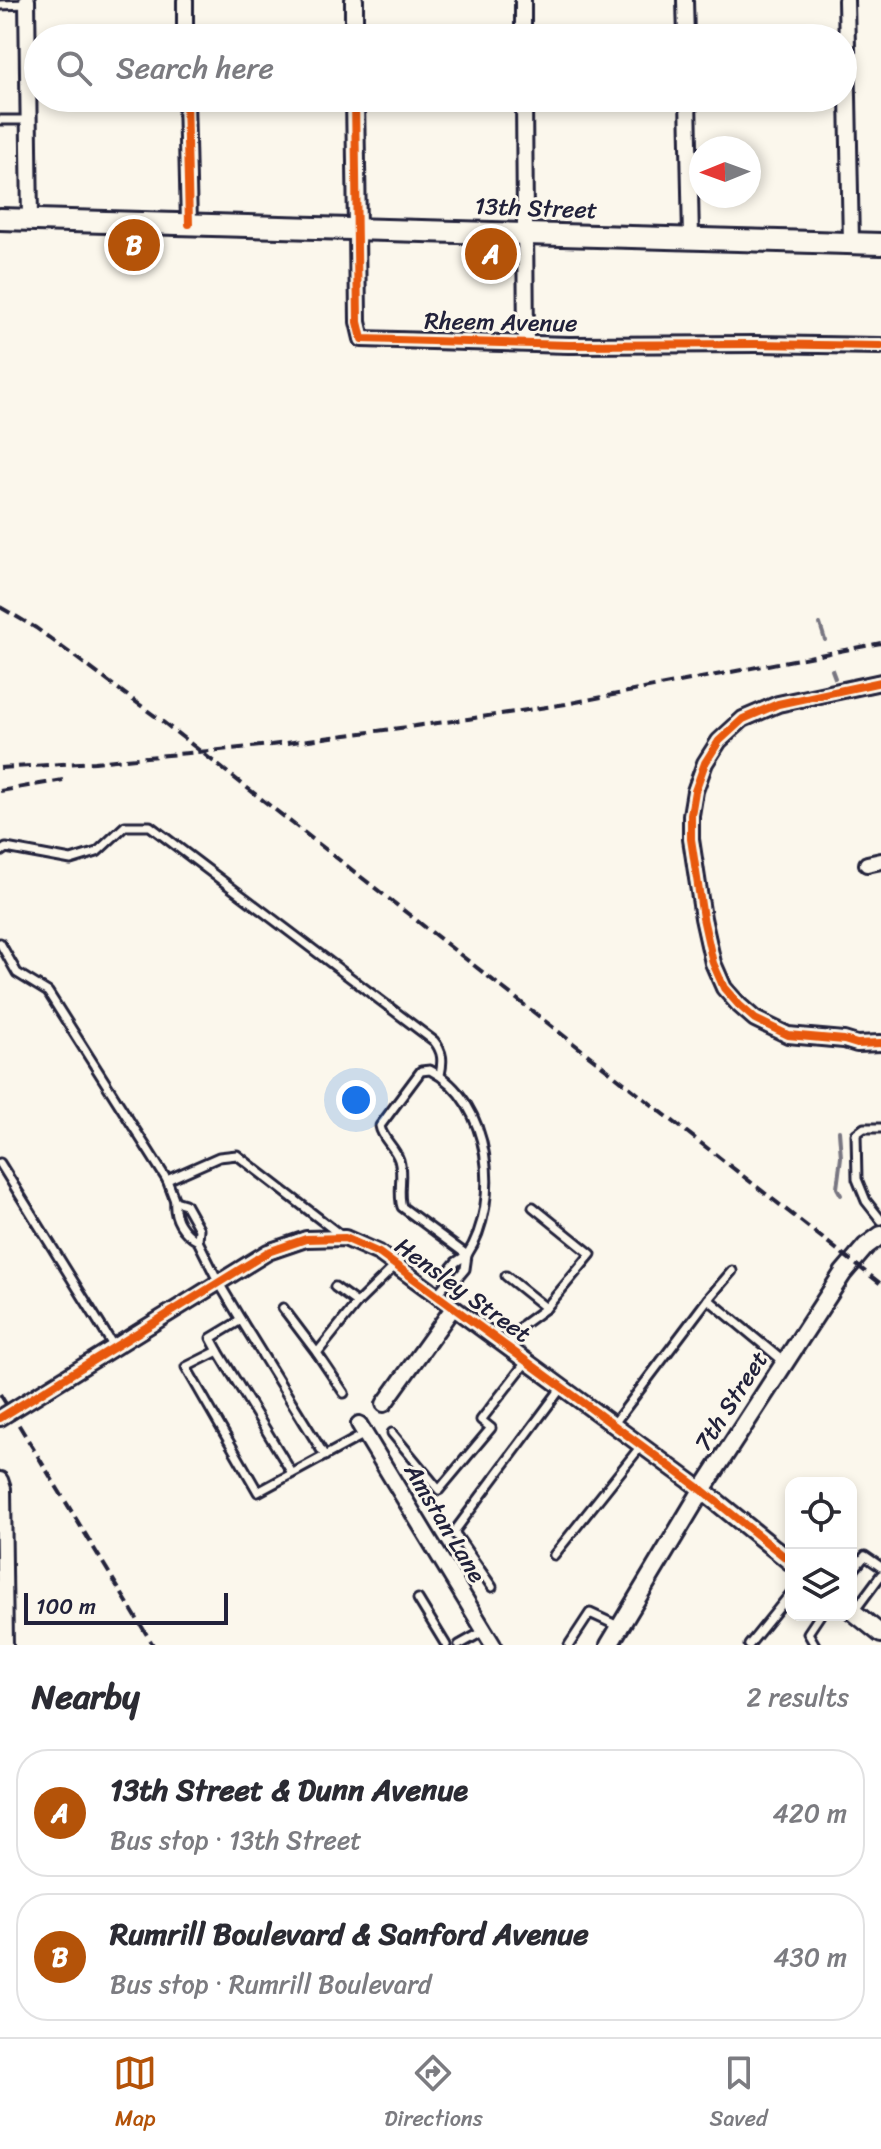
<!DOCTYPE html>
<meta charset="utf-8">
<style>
:root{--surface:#fff;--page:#f7f7f7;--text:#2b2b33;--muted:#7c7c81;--line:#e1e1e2;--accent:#b45309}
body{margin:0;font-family:Sriracha,sans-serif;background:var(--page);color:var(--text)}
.controls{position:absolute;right:24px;bottom:24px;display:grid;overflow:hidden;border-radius:16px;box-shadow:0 4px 12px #0003}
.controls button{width:72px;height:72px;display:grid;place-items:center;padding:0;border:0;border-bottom:2px solid var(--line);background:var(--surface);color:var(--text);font:40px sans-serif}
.compass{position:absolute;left:689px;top:136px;width:72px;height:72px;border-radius:50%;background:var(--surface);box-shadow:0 4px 12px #0003;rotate:269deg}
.scale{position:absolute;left:24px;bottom:20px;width:204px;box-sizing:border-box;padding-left:8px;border:4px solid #22223b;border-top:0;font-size:22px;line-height:28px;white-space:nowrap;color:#22223b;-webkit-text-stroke:6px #fbf7ec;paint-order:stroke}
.you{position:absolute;left:356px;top:1100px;width:28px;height:28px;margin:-20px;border:6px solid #fff;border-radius:50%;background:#1a73e8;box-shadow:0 0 0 12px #1a73e833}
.badge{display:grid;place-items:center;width:52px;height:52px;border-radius:50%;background:var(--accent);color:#fff;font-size:26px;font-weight:700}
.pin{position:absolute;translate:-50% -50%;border:4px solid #fff;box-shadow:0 2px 8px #0006}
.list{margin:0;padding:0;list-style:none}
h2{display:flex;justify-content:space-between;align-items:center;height:104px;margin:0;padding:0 32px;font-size:34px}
h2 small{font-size:26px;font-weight:400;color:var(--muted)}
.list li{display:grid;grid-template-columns:52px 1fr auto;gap:24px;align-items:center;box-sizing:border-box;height:128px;margin:0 16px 16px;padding:0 16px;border:2px solid var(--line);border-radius:32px}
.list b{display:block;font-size:30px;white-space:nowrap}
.list p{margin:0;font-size:26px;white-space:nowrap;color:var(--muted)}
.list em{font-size:26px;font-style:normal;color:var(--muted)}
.icon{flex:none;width:44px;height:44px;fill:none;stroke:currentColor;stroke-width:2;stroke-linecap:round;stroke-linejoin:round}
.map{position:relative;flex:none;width:881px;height:1645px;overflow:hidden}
.search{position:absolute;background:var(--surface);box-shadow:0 4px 12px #0003;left:24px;right:24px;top:24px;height:88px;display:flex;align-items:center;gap:20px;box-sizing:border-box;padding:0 28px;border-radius:44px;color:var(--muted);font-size:30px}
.sheet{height:392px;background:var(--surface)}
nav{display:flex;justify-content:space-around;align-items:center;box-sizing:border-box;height:112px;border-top:2px solid var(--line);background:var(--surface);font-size:22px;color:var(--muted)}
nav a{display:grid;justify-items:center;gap:4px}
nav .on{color:var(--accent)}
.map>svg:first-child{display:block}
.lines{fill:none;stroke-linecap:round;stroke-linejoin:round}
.stream{stroke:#787681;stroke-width:4}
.service-casing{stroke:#22223b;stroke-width:13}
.minor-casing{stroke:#22223b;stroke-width:20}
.tertiary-casing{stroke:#22223b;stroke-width:22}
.secondary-casing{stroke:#22223b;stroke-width:26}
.service{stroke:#fbf7ec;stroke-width:7}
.minor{stroke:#fbf7ec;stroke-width:14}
.tertiary{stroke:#fbf7ec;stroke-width:16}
.secondary{stroke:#fbf7ec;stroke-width:20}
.rail{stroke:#22223b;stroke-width:4;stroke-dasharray:12 6;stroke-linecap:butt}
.cycleway-casing{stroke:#fbf7ec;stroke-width:13}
.cycleway{stroke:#e8590c;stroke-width:8}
.labels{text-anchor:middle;stroke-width:6;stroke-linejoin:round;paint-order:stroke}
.street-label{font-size:24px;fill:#22223b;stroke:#fbf7ec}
</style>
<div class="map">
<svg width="881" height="1645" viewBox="0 0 881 1645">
<rect width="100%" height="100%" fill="#fbf7ec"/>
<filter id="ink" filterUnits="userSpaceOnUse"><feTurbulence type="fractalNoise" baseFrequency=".0125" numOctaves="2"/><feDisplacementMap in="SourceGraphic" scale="16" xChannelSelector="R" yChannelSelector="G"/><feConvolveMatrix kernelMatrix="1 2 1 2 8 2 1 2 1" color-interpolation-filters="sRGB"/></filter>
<g filter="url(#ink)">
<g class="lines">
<g class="stream">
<path d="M820,624l5,16"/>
<path d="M832,670l3,8"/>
<path d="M839,1131l2,26 -4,31 4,7"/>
</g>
<g class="service-casing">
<g id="service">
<path d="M0,5l27,-1"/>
<path d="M0,120h29"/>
<path d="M0,852l6,-4 65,12 26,-8 28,-26h25l284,215c9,11 9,20 6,34"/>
<path d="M0,943l17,30 31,19 119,188 8,21"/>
<path d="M430,1070c61,31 72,132 37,185l-65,-48c-5,-15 2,-31 -3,-47 -4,-13 -17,-21 -19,-34l41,-55z"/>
<path d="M881,1128h-17l-8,6 1,45 9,22 15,19"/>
<path d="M0,1163l114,184"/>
<path d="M167,1180l52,-23 18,-2 106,82"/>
<path d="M198,1241c-15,-8 -25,-23 -23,-40l10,3 14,25 -1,12 21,42 22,37"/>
<path d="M506,1276l40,32"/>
<path d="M335,1287l22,16"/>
<path d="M436,1295l11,-13v-8l4,-6 5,-6 11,-7 -2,14 -10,12 -8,1"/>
<path d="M708,1299l24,-28"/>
<path d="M283,1308l34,45 40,-50 38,-37"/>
<path d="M507,1347l17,-23 22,-16 45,-54 -58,-47"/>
<path d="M218,1351l74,122"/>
<path d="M317,1353l27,40"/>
<path d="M613,1425l95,-126 75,62"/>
<path d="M392,1433l47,57 52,-62 -10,-8 46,-59"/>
<path d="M325,1456l-84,-136 -30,18 7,13 -32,16 72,125 107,-58"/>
<path d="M554,1555l87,-109"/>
<path d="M851,1573l14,-17 16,11"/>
<path d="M492,1587l-38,-55 108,-145"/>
<path d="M418,1599l28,46"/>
<path d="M855,1610l26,-35"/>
<path d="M459,1645l25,-14"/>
<path d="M569,1645l21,-32 28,13"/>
<path d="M749,1645l42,-52"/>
<path d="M815,1645l-7,-12 12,-18"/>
</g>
</g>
<g class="minor-casing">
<g id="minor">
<path d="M27,0l3,220"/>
<path d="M185,0v38"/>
<path d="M523,0v38"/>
<path d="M685,0l1,38"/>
<path d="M846,0l5,242"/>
<path d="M186,98l3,126"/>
<path d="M524,98l2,245"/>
<path d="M688,98l3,140"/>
<path d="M357,229l1,93 4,17 207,6 187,-1 125,2"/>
<path d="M881,682l-103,22 -35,15 -24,22 -14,22 -10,28 -4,24v24l12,79 10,45 11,25 15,17 16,14 33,16 56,5 13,4 24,-1"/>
<path d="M867,864l14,-3"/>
<path d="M384,1404l69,-96"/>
<path d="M0,1418l268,-166 38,-13 39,-1 34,15 323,237"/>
<path d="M359,1424l134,221"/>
<path d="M0,1480l3,9 2,156"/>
</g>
</g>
<g class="tertiary-casing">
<g id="tertiary">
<path d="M354,0v38"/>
<path d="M355,98l2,131"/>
<path d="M702,1490l89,72"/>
<path d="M851,1610l30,24"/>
<path d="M609,1645l93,-155 141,-217 23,-27 15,-11"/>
</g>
</g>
<g class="secondary-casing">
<path id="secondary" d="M0,219l881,25"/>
</g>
<use href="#service" class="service"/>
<use href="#minor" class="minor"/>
<use href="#tertiary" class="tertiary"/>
<use href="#secondary" class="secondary"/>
<g class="rail">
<path d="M0,607l36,21 127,94 718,562"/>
<path d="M0,768l95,-6 176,-17 197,-26 98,-15 315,-61"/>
<path d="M0,791l63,-11"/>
<path d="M0,1394l153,251"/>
</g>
<g class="cycleway-casing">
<g id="cycleway">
<path d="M186,98l3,126"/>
<path d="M355,98l3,224 4,17 207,6 187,-1 125,2"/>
<path d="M881,682l-103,22 -35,15 -24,22 -14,22 -10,28 -4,24v24l12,79 10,45 11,25 15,17 16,14 33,16 56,5 13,4 24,-1"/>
<path d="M0,1418l268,-166 38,-13 39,-1 34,15 323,237 89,72"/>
</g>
</g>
<use href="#cycleway" class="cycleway"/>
</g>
</g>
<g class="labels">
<g class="street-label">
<text transform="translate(536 208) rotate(2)" y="8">13th Street</text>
<text transform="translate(501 322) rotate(1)" y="8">Rheem Avenue</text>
<text transform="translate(463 1290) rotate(36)" y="8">Hensley Street</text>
<text transform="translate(731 1401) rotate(-57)" y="8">7th Street</text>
<text transform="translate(445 1523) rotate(59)" y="8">Amstan Lane</text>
</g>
</g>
</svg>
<div class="controls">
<button><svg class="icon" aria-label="locate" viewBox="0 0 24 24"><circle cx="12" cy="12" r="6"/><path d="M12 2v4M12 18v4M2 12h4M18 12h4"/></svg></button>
<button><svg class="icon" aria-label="layers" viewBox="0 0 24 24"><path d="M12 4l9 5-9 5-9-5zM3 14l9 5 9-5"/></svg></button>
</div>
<svg class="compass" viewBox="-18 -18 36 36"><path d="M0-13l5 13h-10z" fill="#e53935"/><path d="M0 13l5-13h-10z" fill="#7c7c81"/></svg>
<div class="scale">100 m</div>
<div class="you"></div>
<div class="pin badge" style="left:491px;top:254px">A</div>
<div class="pin badge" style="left:134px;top:245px">B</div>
<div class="search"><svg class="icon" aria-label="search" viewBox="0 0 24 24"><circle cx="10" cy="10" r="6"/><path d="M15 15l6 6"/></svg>Search here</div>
</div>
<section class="sheet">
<h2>Nearby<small>2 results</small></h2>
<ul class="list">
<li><span class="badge">A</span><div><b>13th Street &amp; Dunn Avenue</b><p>Bus stop · 13th Street</p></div><em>420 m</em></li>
<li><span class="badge">B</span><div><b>Rumrill Boulevard &amp; Sanford Avenue</b><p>Bus stop · Rumrill Boulevard</p></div><em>430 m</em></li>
</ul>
</section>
<nav>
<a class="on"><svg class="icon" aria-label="map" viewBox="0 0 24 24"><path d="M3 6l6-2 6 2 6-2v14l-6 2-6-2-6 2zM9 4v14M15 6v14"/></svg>Map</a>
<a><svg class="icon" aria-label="directions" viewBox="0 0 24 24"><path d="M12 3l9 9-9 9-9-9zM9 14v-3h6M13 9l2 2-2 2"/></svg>Directions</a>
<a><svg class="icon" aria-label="saved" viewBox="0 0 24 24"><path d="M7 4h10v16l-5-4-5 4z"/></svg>Saved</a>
</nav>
